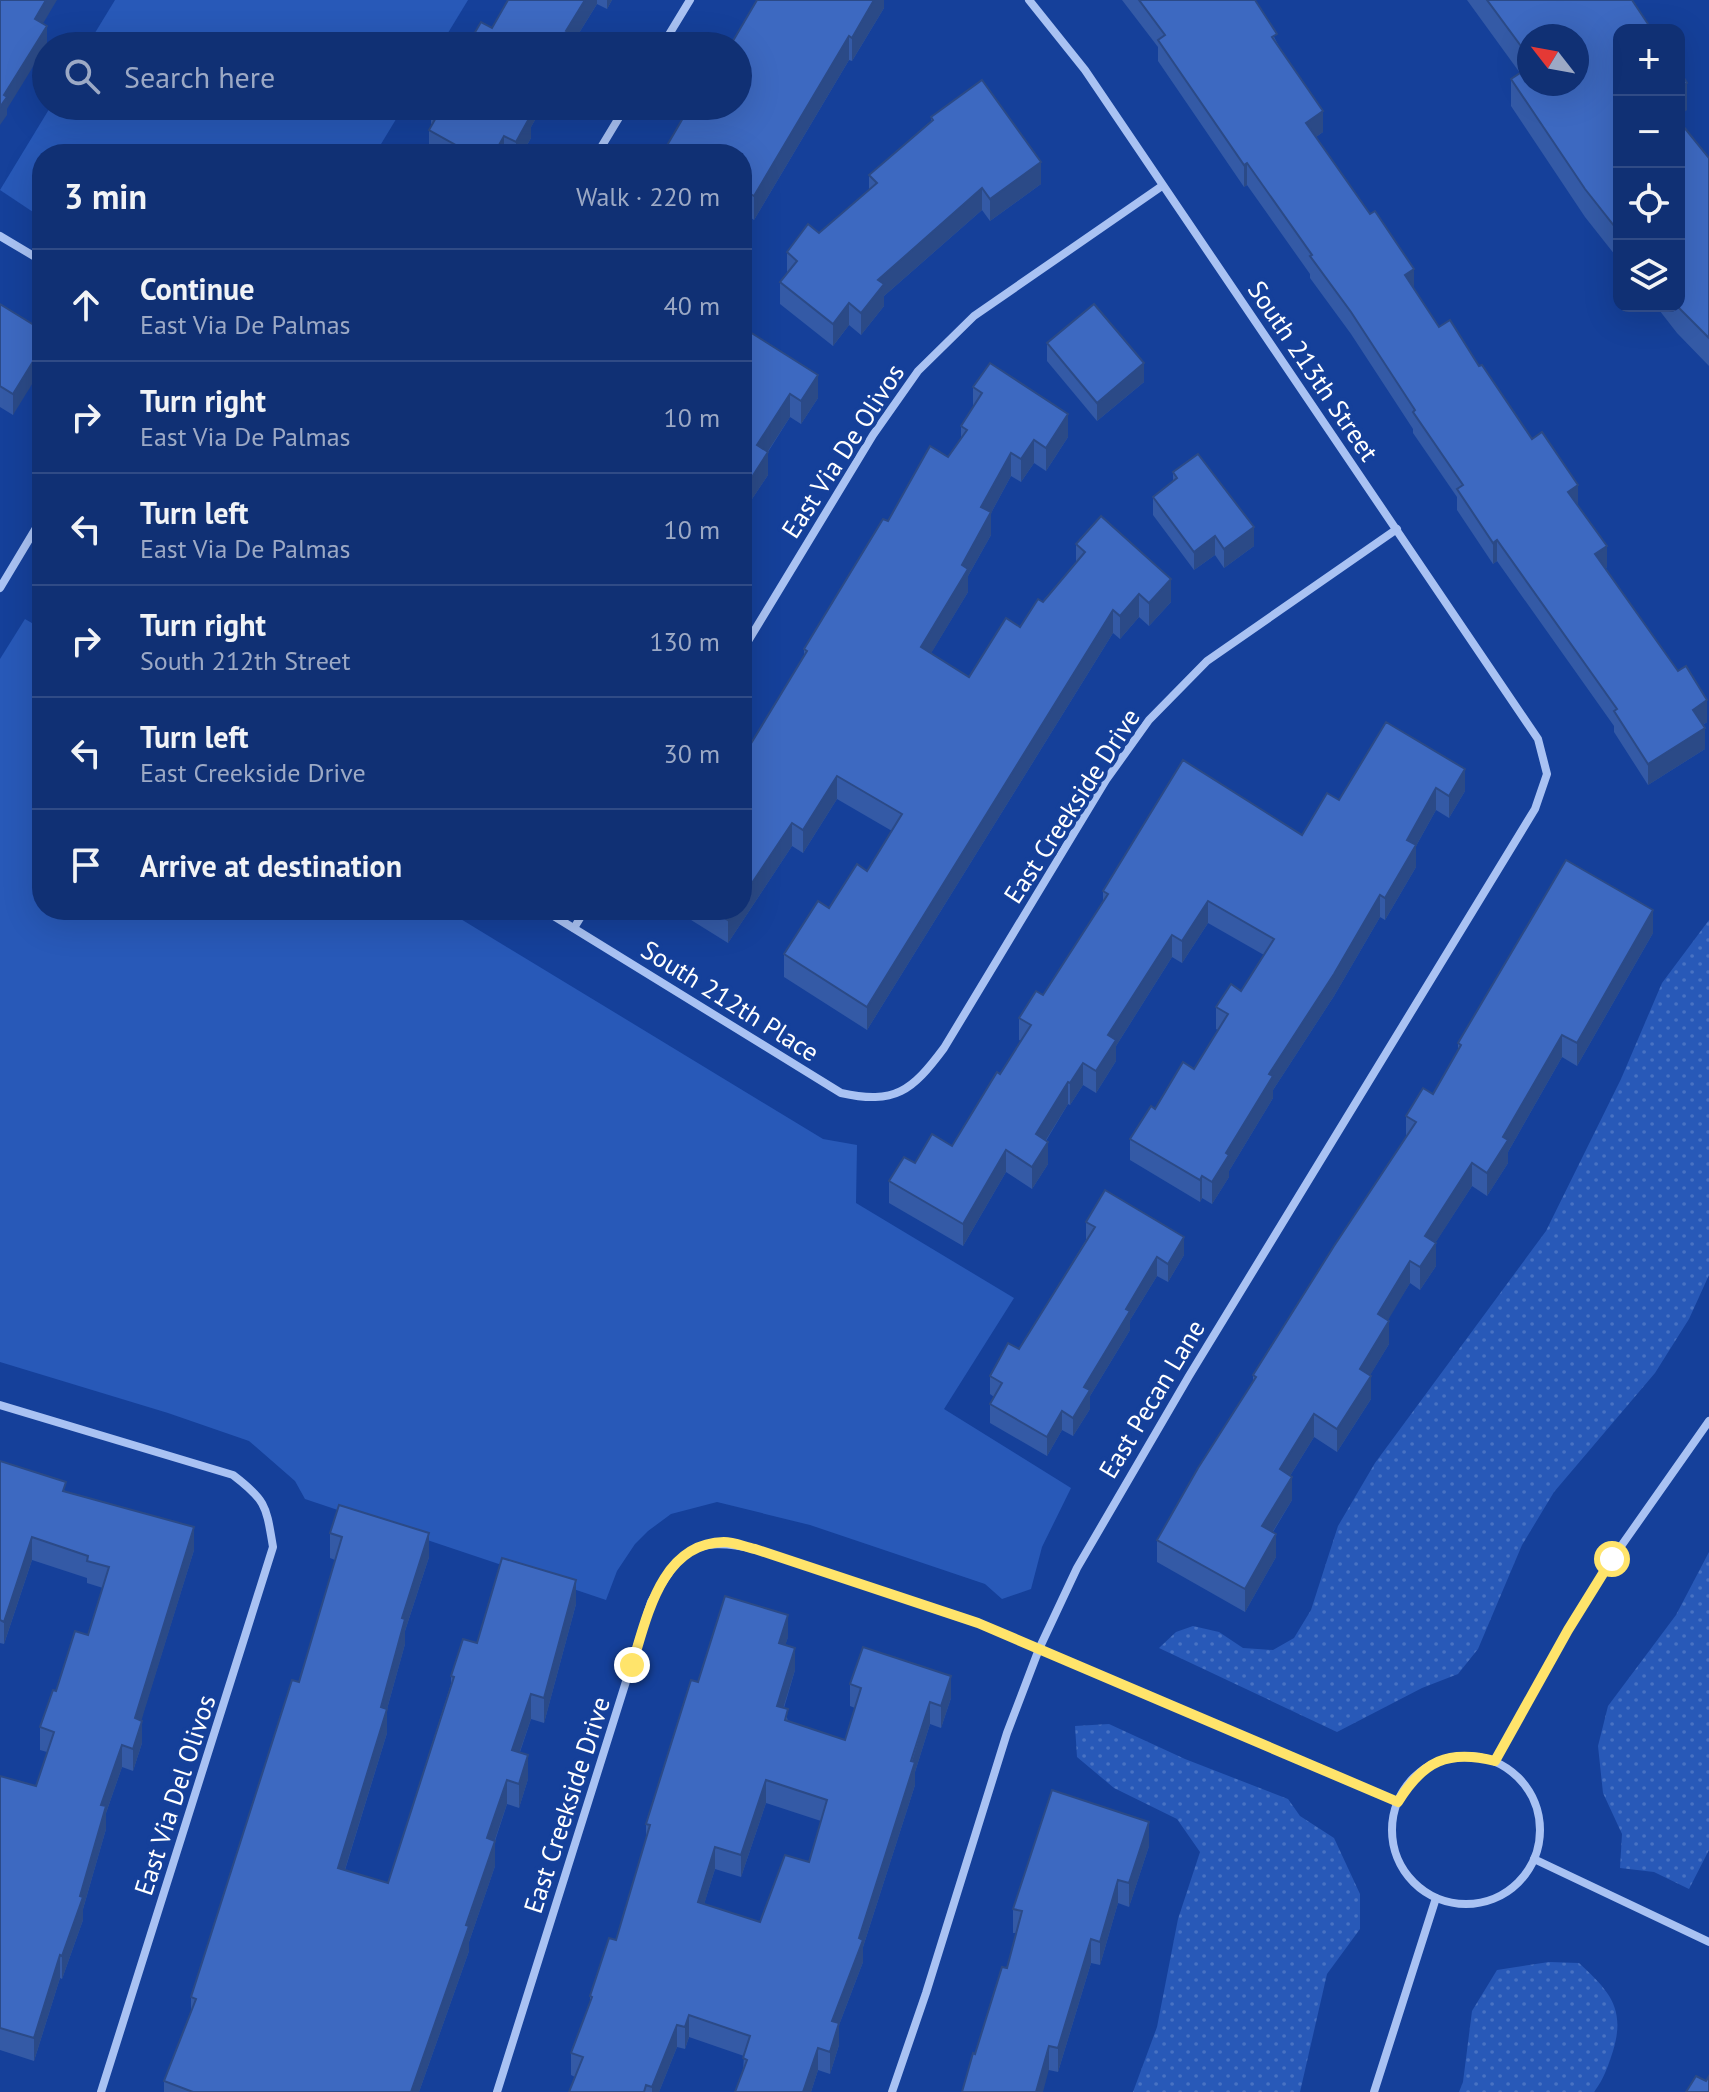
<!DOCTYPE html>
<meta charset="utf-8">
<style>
:root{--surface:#103074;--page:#193879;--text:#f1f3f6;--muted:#9ca9c5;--line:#304b86}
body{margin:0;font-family:"PT Sans",sans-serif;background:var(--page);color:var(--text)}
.controls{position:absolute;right:24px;top:24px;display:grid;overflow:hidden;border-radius:16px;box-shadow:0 8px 32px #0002}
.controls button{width:72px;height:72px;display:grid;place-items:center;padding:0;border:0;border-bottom:2px solid var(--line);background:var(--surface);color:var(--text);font:40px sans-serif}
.compass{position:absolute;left:1517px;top:24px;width:72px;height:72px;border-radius:50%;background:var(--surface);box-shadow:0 8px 32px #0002;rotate:301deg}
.stop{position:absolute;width:24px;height:24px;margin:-18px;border:6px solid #ffe46b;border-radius:50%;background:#fff}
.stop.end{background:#ffe46b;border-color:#fff;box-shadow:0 2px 8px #0008}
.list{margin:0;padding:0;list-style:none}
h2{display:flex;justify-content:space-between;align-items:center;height:104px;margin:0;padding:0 32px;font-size:34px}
h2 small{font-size:26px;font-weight:400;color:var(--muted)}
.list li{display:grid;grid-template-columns:52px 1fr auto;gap:24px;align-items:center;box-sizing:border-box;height:112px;padding:0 32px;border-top:2px solid var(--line)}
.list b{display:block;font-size:30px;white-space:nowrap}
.list p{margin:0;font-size:26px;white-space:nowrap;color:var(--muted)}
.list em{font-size:26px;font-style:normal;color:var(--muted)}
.icon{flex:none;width:44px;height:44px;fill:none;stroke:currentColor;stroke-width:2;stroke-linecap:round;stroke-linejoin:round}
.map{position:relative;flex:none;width:1709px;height:2092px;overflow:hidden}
.search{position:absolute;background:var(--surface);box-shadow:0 8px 32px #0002;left:32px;top:32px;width:720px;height:88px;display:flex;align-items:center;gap:20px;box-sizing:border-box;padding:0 28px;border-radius:44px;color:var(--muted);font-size:30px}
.panel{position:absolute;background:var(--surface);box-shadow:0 8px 32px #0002;left:32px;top:144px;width:720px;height:776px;border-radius:32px}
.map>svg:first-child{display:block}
.grass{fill:url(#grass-dots)}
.park{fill:#2859b8}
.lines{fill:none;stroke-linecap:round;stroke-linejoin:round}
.minor{stroke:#a9c2f3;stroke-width:8}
.wall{fill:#345aa6;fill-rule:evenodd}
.shaded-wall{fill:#2b4a87}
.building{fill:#3d69c1;stroke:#2b4a87;stroke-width:2;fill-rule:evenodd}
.route{stroke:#ffe46b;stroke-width:10}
.labels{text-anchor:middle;stroke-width:8;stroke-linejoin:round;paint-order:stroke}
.street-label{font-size:26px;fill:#fff;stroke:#15409a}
</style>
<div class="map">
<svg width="1709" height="2092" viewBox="0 0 1709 2092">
<defs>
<pattern id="grass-dots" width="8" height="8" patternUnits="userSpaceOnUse" patternTransform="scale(2)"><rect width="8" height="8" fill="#2859b8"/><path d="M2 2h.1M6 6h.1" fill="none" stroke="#4872c3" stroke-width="1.8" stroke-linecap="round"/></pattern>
</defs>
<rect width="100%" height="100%" fill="#15409a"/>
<g class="grass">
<path d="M1709,920v355l-20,44 -34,54 -101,119 -32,53 -44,104 -20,25 -36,14 -85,44 -178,-84 17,-16 17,-6 26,6 24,16 30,2 21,-12 17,-28 27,-84 37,-63 171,-232 75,-152 41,-96z"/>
<path d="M1709,1552v298l-20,39 -35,-17 -34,-4 2,-34 -19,-41 -5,-47 10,-40 68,-91z"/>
<path d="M1109,1724l76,35 103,40 12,17 34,22 26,56v35l-33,45 -27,118h-167l24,-65 21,-108 22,-67 -23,-33 -63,-31 -37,-31 -2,-31z"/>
<path d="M1549,1962l30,1c30,28 47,45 34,88 -5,15 -9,28 -19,41h-135l4,-10 9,-71 25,-41z"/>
</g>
<g class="park">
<path d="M115,0h353l-28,46h-353z"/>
<path d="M51,106h353l-29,48h-333v64l-42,-28z"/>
<path d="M25,619l17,10v281h404l377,229 34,6 -1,58 158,95 -70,111 127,79 -29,59 -11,42 -29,10 -17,-15 -175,-59 -93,-23 -46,12 -23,17 -13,13 -18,27 -11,29 -301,-101 -10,-18 -46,-40 -81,-28 -168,-51v-703z"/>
</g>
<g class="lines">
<g class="minor">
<path d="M662,46l28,-46"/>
<path d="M597,154l29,-48"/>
<path d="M0,236l42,25"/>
<path d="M0,588l42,-70"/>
<path d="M742,651l131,-216 45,-64 56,-55 188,-130"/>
<path d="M544,910l297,183c54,12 71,-2 103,-45l162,-268 43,-60 58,-59 190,-132"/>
<path d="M574,928l11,-18"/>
<path d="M0,1405l233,70c34,26 33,31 40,72l-172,545"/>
<circle cx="1466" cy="1830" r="74"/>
<path d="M1495,1761l73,-131 44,-71 97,-138"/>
<path d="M1534,1859l175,83"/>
<path d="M497,2092l154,-490c29,-51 43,-67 104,-53l223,74 420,179"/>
<path d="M892,2092l34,-99 81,-260 32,-84 38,-81 112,-192 346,-567 12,-35 -9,-35 -453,-669 -56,-70"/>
<path d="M1374,2092l62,-194"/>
</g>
</g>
<g class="wall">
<path d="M508,0h104l-5,9 -10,-5 -26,42 -79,-18z"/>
<path d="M884,0v8l-32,53 -3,-1 -95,160 -12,-8v-58h-80z"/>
<path d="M1122,0h133l68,132 -7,5 123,190 40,39 99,140 29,61 -2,2 102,153 -4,3 2,24 -57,36 -34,-53v-6l-117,-165 -4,3 -36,-54v-13l-44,-64v-4l-62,-95 -41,-56v-4l-63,-89 -3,2 -86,-126v-14z"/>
<path d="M1467,0h165l-13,30v230l-34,-43 -74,-111v-27l9,-6zM1529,36l48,48h-48z"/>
<path d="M431,106h112l-12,21v11l-9,16h-90l-3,-2v-22l3,-6h-1z"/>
<path d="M931,117l110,67 -51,37 -8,-11 -98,86v10l-23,29 -12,-10 -16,21 -53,-42v-22l7,-8v-22l32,-19 50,-43v-15l62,-54z"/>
<path d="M1708,158h1v208l-32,-33 -21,-27h23z"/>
<path d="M0,304l42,26 -29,85 -13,-8z"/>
<path d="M742,327l76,71 -17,26 -11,-7 -22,35v23l-16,24 -9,-6 -1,3z"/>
<path d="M1047,343l97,39 -47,39 -50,-60z"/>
<path d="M973,387l95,50 -22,34 -12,-8 -13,19 -10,-6 -20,37v22l-23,41v16l-37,61 38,24 51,-50 56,-64v-19l95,58 -22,24 -10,-9 -19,22 -7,-6 -246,397 -83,-53v-23l83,-83 25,-40 -55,-32 -34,54 -11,-7 -64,97 -53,-33h67l5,-160 57,-94v-7l84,-128 60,-64 13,-19v-12l12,-19z"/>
<path d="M1173,472l81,74 -30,22 -9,-13 -21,15 -41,-55v-18l20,-16z"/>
<path d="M1386,722l79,69 -16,27 -13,-8 -20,36v21l-31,53 -5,-3 -46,79 -61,94v8l-44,73v6l-17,27 -10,-6 -2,4 -70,-42v-21l25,-30 39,-40 24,-39 -2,-1v-22l25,-16 23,-36 -56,-32 -26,40 -10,-6 -56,89v15l-20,32 -13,-8 -13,20 -2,-1 -22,37 2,23 -16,25 -26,-17 -43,74 -74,-43v-22l26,-18 37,-17 69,-105 -2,-1v-22l24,-23 60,-94v-10l199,-56 37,-35z"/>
<path d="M1653,933l-76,133 -15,-9 -54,95v11l-21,33 -15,-10 -37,57 1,23 -16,24 -10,-7 -23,37 2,24 -19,31 1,24 -34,53 -23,-15 -24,39 2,24 -19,32 3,25 -31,55 -88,-50v-22l96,-158v-7l153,-238v-21l27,-22 25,-43v-8z"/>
<path d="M1086,1222l98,33 -16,27 -11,-6 -27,44v10l-40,66v13l-17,27 -11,-6 -15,26 -57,-33v-19l4,-7 -4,-3v-18l29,-27 67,-109z"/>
<path d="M0,1461l194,89 -53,170 1,23 -9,28 -11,-4 -16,46v16l-23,80v11l-21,59 -2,-1 -26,83 -34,-11v-274l36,10 11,-34 -7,-2v-23l16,-36 32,-56 15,-47 -16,-5v-5l-55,-18 -28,84 -4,-1z"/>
<path d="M330,1533l99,24 -24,74v13l-18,65v24l-42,137 43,13 63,-199v-8l26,-33 99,-39 -32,119 -13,-4 -11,33 8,27 -9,29 -12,-4 -12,37v25l-26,76v9l-50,141h-255v-11l27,-70v-14l108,-315 36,-122 -5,-2z"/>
<path d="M788,1637l-3,8 10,25 -11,38 4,13 57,19 10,-32 -5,-2v-22l101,14 -10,30 -11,-4 -15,48v13l-52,162v15l-24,63v20l-9,29 -12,-4 -7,22h-76l8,-21 1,-15 -55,-19 -4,12 -8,-2 -18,45h-90l6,-15 -4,-2v-22l19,-50v-7l26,-56 30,-99v-17l52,-142zM766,1803l55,18 -12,41 -49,60 -56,-18 11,-35 26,8z"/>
<path d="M1149,1846l-20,61 -11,-4 -18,62 -9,-2 -33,109 -83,-18 32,-86 9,-35h-3v-24z"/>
</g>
<g class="shaded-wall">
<path d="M46,0h11l-22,37v-18z"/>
<path d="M585,0h12v4l-26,42h-6l1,-15z"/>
<path d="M607,0h5l-5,9z"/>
<path d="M874,0h10v8l-32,53v-23z"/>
<path d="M47,26v18l-40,65v6l-7,10v-18l4,-12z"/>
<path d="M849,36v24l-95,160v-24z"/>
<path d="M1687,83v27l-8,6v-28z"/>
<path d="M530,106h13l-12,21v11l-9,16h-6v-12l10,-29z"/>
<path d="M1323,111v21l-17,12v-21z"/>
<path d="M504,136v18h-10z"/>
<path d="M1041,162v22l-51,37v-22z"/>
<path d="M1247,163v22l-3,2v-22z"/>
<path d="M982,188v22l-98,86v10l-23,29v-22l17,-33z"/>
<path d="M1414,269v21l-9,-15z"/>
<path d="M849,303v22l-16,21v-22z"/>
<path d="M42,347v21l-29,47v-21z"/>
<path d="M1144,363v19l-47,39v-18z"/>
<path d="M818,375v23l-17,26v-23z"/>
<path d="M790,394v23l-33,51v-23z"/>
<path d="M1068,414v23l-22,34v-23z"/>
<path d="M1034,440v23l-13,19v-23z"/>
<path d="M768,452v23l-16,24v-22z"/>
<path d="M1011,453v23l-20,37v22l-23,41v16l-47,78v-23l41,-82 19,-58z"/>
<path d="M743,471v22l-1,3v-23z"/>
<path d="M1578,485v21l-10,-14z"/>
<path d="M1254,527v19l-30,22v-19z"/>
<path d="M1215,536v19l-21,15v-18z"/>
<path d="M1497,540v21l-4,3v-21z"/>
<path d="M1607,546v21l-12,9v-22z"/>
<path d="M1171,579v23l-22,24v-23z"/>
<path d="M1139,594v23l-19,22v-23z"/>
<path d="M1113,610v23l-246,397v-23z"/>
<path d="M1707,700v22l-14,9v-21z"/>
<path d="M1705,728v21l-57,36v-21z"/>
<path d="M1465,769v22l-16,27v-22z"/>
<path d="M837,776v23l-34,54v-23z"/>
<path d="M1436,788v22l-20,36v21l-31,53v-22l22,-58z"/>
<path d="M792,823v23l-64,97v-23l6,-10h8v-12z"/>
<path d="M1380,895v22l-46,79 -61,94v8l-44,73v6l-17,27v-22l14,-29 43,-79z"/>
<path d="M1208,901v22l-26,40v-22z"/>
<path d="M1653,910v23l-76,133v-23z"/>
<path d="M1172,935v22l-56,89v15l-20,32v-22l12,-36z"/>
<path d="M1562,1035v22l-54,95v11l-21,33v-23l16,-36z"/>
<path d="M1083,1063v22l-13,20v-22z"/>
<path d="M1068,1082v22l-32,52v-22z"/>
<path d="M1048,1142v22l-16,25v-22z"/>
<path d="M1006,1150v22l-43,74v-22z"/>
<path d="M1472,1163v23l-47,73v-23z"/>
<path d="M1202,1176v22l-2,4v-22z"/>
<path d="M1184,1237v18l-16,27v-18z"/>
<path d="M1436,1243v23l-16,24v-23z"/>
<path d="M1157,1257v19l-27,44v10l-40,66v13l-17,27v-18l11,-31 42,-78z"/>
<path d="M1410,1261v22l-32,54v-23z"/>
<path d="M1389,1321v23l-29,48v-23z"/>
<path d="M1371,1376v23l-34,53v-23z"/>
<path d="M1062,1411v19l-15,26v-19z"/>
<path d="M1314,1414v23l-34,55v-23z"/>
<path d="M1292,1477v23l-30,49v-23z"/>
<path d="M194,1527v23l-59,191v-23z"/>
<path d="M429,1533v24l-24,74v13l-18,65v24l-49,159v-24l43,-161 21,-89z"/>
<path d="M1276,1534v23l-31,55v-23z"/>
<path d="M32,1537v23l-28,84v-22z"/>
<path d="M576,1580v24l-32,119v-25z"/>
<path d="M788,1615v22l-9,28v-22z"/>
<path d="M795,1648v22l-18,58v-22z"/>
<path d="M951,1676v22l-10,30v-22z"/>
<path d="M531,1694v25l-19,55v-24z"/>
<path d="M930,1702v22l-15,48v13l-52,162v15l-24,63v20l-9,29v-22l2,-31 27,-83z"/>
<path d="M142,1721v22l-9,28v-22z"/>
<path d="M122,1745v22l-16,46v16l-23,80v11l-21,59v-23l18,-60 21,-91z"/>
<path d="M528,1755v24l-9,29v-24z"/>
<path d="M507,1780v24l-20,59v-25z"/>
<path d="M766,1780v23l-25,74v-22z"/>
<path d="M1149,1822v24l-20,61v-24z"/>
<path d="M495,1841v25l-26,76v9l-50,141h-8z"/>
<path d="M715,1847v22l-17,55v-22z"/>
<path d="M1118,1880v23l-18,62v-23z"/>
<path d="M1091,1939v24l-33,109v-24z"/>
<path d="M60,1955v23l-26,83v-23z"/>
<path d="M689,2015v22l-4,12v-22z"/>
<path d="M677,2025v22l-18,45h-7v-5z"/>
<path d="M1049,2046v23l-6,23h-7z"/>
<path d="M818,2048v22l-7,22h-8z"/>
</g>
<g class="building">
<path d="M0,0h46l-11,19 12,7 -43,69 3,2 -7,10z"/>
<path d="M508,0h77l-19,31 5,3 -6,12h-98l14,-24 11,6z"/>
<path d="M757,0h117l-22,38 -3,-2 -95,160 -12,-7v-35h-80l28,-48h48v-60h-8z"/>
<path d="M1139,0h116l22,34 -5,3 51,74 -17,12 64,91 5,-3 39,58 -9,6 34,52 11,-7 29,46 3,-1 50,74 10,-7 36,53 -10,7 39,54 -12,8 83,117 8,-5 21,34 -14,10 12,18 -57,36 -34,-53 3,-2 -120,-169 -4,3 -36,-54 6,-4 -50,-73 2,-2 -64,-98 -41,-56 2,-1 -65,-92 -3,2 -86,-125 7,-5z"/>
<path d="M1487,0h145l20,30h-33v202l-34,-43 -74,-110 18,-12v17h48v-48h-48v21z"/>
<path d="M1679,70l8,13 -8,5z"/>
<path d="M982,80l59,82 -51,37 -8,-11 -104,92 6,4 -23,29 -12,-10 -16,21 -53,-42 17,-21 -10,-9 21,-28 11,9 58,-50 -8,-8 64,-55 -2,-3z"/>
<path d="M439,106h91l-4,7 5,2 -15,27 -12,-6 -10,18h-22l-43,-24 13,-23z"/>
<path d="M1679,121l30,37v180l-32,-32h2z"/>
<path d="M0,304l42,26v17l-29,47 -13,-8z"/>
<path d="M1094,304l50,59 -47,40 -50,-60z"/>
<path d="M742,327l76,48 -17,26 -11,-7 -33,51 11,7 -16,25 -9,-6 -1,2z"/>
<path d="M990,363l78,51 -22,34 -12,-8 -13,19 -10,-6 -30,54 10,5 -29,53 6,4 -47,78 48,30 37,-59 14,9 18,-28 5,3 42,-50 -9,-8 25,-28 70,63 -22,24 -10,-9 -19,22 -7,-6 -246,397 -83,-53 34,-53 11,7 28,-44 10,7 35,-57 -65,-38 -34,54 -11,-7 -50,75v-152l5,4 60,-99 -3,-2 79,-130 5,2 42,-75 18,11 19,-27 -6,-4 21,-33 -9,-6z"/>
<path d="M1198,454l56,73 -30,22 -9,-13 -21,16 -41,-55 24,-19 -4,-6z"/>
<path d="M1386,722l79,47 -16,27 -13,-8 -29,52 9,5 -31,53 -5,-3 -46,79 -65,100 4,2 -47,77 3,2 -17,27 -10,-6 -2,4 -70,-41 21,-33 4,3 28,-47 11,7 34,-55 -12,-7 15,-23 10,7 33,-52 -66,-38 -26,40 -10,-6 -64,100 8,5 -20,31 -13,-8 -13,20 -2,-1 -32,52 12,8 -16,25 -26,-17 -43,74 -74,-43 15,-24 11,6 17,-29 20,12 45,-74 3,2 31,-49 -12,-7 17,-27 7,4 65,-101 -5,-3 80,-131 119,75 25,-42 12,7z"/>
<path d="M1566,860l87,50 -76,133 -15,-8 -59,102 5,3 -21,33 -15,-10 -47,73 11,7 -16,24 -10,-6 -32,53 11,7 -29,48 11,7 -34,53 -23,-15 -34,55 12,8 -30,49 14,8 -31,55 -88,-49 41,-72 58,-91 -3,-2 81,-129 82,-124 -10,-6 17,-28 10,6 28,-49 -3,-2z"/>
<path d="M712,910h22l-6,10z"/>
<path d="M1105,1190l79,47 -16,27 -11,-7 -31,52 4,2 -46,76 6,3 -17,28 -11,-7 -15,26 -57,-33 12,-21 -12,-7 18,-33 11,6 76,-122 -9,-5z"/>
<path d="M0,1461l66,21 -3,9 131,36 -59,191 7,3 -9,28 -11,-4 -21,60 5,1 -26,90 3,1 -21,59 -2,-1 -26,83 -34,-10v-252l36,10 18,-54 -14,-5 13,-37 3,1 19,-60 13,4 21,-68 -22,-6 1,-5 -56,-19 -28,85 -4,-2z"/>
<path d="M339,1505l90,28 -27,85 3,1 -24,88 6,2 -49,159 50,15 66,-206 -3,-1 12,-37 14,4 25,-85 74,22 -32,118 -13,-4 -19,56 16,5 -9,29 -12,-4 -20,58 8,3 -29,84 3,1 -58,166h-218l-29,-11 32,-82 -5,-2 101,-317 7,2 43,-145 -12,-4z"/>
<path d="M725,1596l63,19 -9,28 16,5 -18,58 11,3 -3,11 60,20 16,-52 -11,-4 13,-37 88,29 -10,30 -11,-4 -19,59 4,1 -56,176 4,2 -31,81 7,2 -9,29 -12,-4 -15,44h-68l12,-32 -4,-2 7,-22 -61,-21 -4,12 -8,-2 -25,62 -6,-2 -2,7h-75l14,-35 -12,-4 21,-56 -2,-1 19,-58 7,2 34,-115 -4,-1 45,-144 7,2zM766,1780l61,20 -18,62 -24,-7 -25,67 -62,-20 17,-55 26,8z"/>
<path d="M1052,1790l97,32 -20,61 -11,-3 -18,62 -9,-3 -33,109 -9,-2 -13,46h-74l11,-39 2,1 27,-87 5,1 15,-57 -9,-2z"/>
<path d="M1696,2076l10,5 3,-5v16h-23z"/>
</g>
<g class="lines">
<path class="route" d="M632,1665c15,-48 29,-122 92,-123 10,0 21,5 31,7l223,74 420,179c25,-41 50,-53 97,-41l73,-131 44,-71"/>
</g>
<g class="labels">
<g class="street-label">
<text transform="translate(1313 371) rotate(56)" y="9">South 213th Street</text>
<text transform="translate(843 451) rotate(-57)" y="9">East Via De Olivos</text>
<text transform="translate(1072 806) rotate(-57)" y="9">East Creekside Drive</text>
<text transform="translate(730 1001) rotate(32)" y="9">South 212th Place</text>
<text transform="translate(1152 1399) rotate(-59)" y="9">East Pecan Lane</text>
<text transform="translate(175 1795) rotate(-72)" y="9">East Via Del Olivos</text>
<text transform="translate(567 1805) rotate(-72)" y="9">East Creekside Drive</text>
</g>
</g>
</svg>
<div class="controls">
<button>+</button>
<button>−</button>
<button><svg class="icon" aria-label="locate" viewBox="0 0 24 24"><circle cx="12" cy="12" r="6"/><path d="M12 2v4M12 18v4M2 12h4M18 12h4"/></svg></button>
<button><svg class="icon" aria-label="layers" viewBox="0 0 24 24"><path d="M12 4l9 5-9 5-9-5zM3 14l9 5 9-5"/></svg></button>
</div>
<svg class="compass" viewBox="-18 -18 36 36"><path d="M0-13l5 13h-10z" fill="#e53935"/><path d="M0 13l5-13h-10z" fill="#9ca9c5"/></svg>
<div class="stop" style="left:1612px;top:1559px"></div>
<div class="stop end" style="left:632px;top:1665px"></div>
<div class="search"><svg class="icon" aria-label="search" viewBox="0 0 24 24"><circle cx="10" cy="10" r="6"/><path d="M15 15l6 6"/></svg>Search here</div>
<section class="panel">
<h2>3 min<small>Walk · 220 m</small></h2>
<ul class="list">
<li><svg class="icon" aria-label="ahead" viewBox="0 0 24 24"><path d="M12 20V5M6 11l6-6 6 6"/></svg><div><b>Continue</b><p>East Via De Palmas</p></div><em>40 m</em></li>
<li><svg class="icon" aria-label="right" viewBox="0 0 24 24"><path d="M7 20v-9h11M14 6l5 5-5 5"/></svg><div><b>Turn right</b><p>East Via De Palmas</p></div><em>10 m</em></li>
<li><svg class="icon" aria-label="left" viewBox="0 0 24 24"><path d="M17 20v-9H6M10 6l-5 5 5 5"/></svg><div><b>Turn left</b><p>East Via De Palmas</p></div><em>10 m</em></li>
<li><svg class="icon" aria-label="right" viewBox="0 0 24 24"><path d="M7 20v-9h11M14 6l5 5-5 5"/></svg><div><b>Turn right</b><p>South 212th Street</p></div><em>130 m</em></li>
<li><svg class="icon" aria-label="left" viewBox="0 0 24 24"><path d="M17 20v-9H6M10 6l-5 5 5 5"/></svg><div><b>Turn left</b><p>East Creekside Drive</p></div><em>30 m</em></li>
<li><svg class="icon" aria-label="arrive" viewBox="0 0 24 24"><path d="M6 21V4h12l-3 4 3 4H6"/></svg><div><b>Arrive at destination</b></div></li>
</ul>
</section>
</div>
